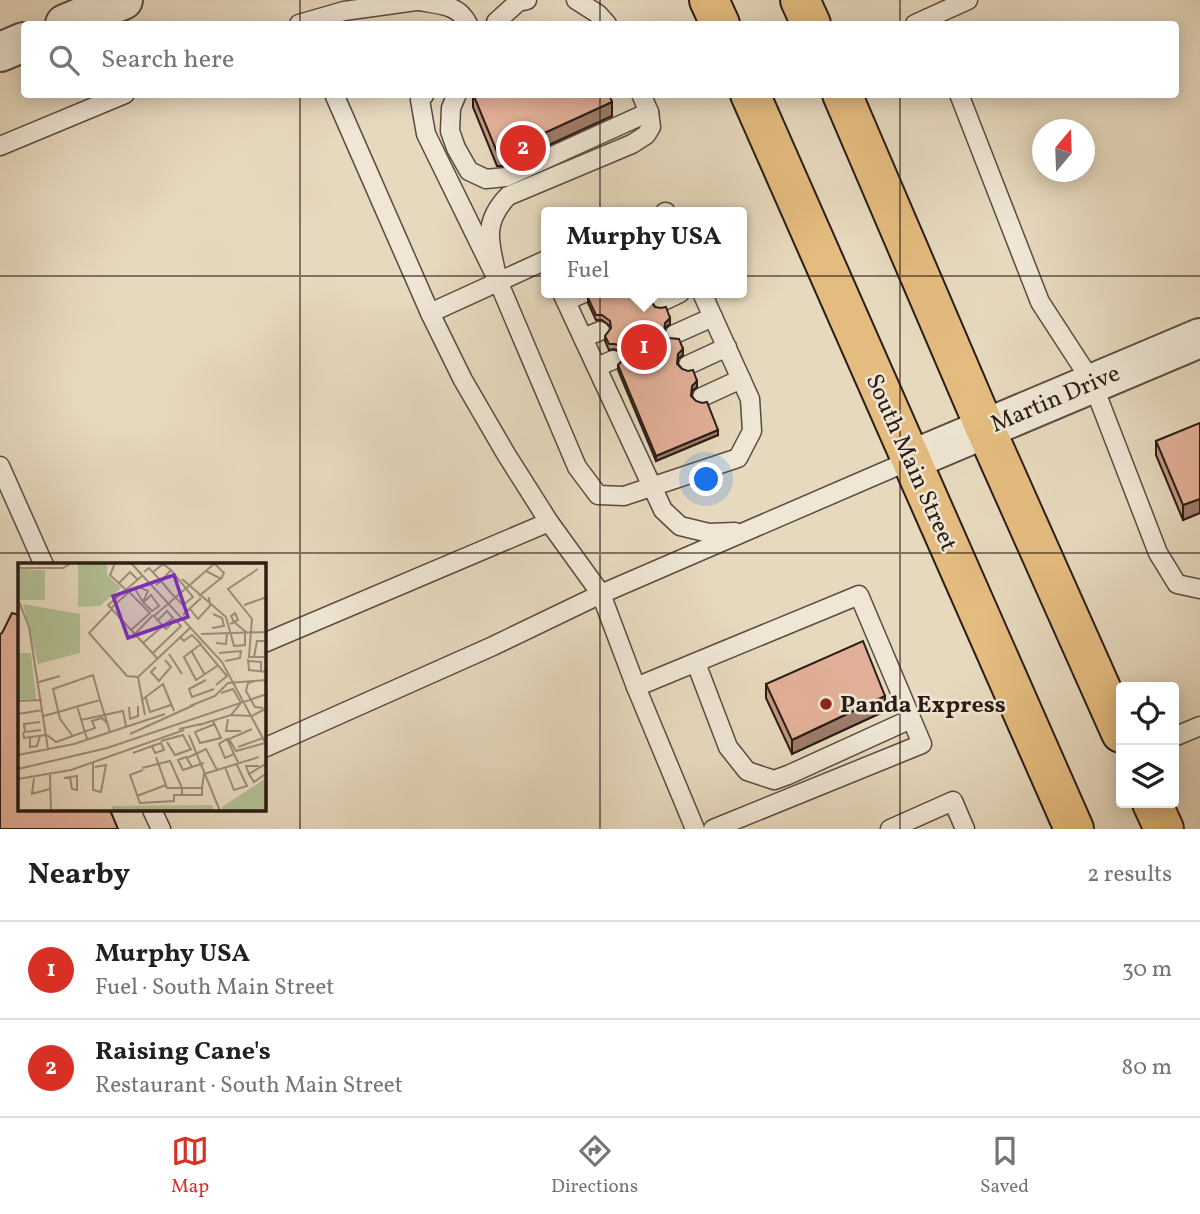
<!DOCTYPE html>
<meta charset="utf-8">
<style>
:root{--surface:#fff;--page:#f2f2f2;--text:#202124;--muted:#757577;--line:#e0e0e0;--accent:#d93025}
body{margin:0;font-family:Vollkorn,serif;background:var(--page);color:var(--text)}
.controls{position:absolute;right:21px;bottom:21px;display:grid;overflow:hidden;border-radius:7px;box-shadow:0 4px 18px #0003}
.controls button{width:63px;height:63px;display:grid;place-items:center;padding:0;border:0;border-bottom:2px solid var(--line);background:var(--surface);color:var(--text);font:35px sans-serif}
.compass{position:absolute;left:1032px;top:119px;width:63px;height:63px;border-radius:50%;background:var(--surface);box-shadow:0 4px 18px #0003;rotate:19deg}
.you{position:absolute;left:707px;top:480px;width:24px;height:24px;margin:-18px;border:5px solid #fff;border-radius:50%;background:#1a73e8;box-shadow:0 0 0 10px #1a73e833}
.badge{display:grid;place-items:center;width:46px;height:46px;border-radius:50%;background:var(--accent);color:#fff;font-size:23px;font-weight:700}
.pin{position:absolute;translate:-50% -50%;border:4px solid #fff;box-shadow:0 2px 7px #0006}
.popup{position:absolute;left:541px;top:207px;width:206px;height:91px;box-sizing:border-box;display:grid;place-content:center;border-radius:7px;background:var(--surface);filter:drop-shadow(0 2px 5px #0005);font-size:23px;white-space:nowrap;color:var(--muted)}
.popup b{font-size:26px;color:var(--text)}
.popup::after{content:'';position:absolute;left:50%;top:100%;margin-left:-14px;border:14px solid transparent;border-top-color:var(--surface)}
.list{margin:0;padding:0;list-style:none}
h2{display:flex;justify-content:space-between;align-items:center;height:91px;margin:0;padding:0 28px;font-size:30px}
h2 small{font-size:23px;font-weight:400;color:var(--muted)}
.list li{display:grid;grid-template-columns:46px 1fr auto;gap:21px;align-items:center;box-sizing:border-box;height:98px;padding:0 28px;border-top:2px solid var(--line)}
.list b{display:block;font-size:26px;white-space:nowrap}
.list p{margin:0;font-size:23px;white-space:nowrap;color:var(--muted)}
.list em{font-size:23px;font-style:normal;color:var(--muted)}
.icon{flex:none;width:38px;height:38px;fill:none;stroke:currentColor;stroke-width:2;stroke-linecap:round;stroke-linejoin:round}
.map{position:relative;flex:none;width:1200px;height:829px;overflow:hidden}
.search{position:absolute;background:var(--surface);box-shadow:0 4px 18px #0003;left:21px;right:21px;top:21px;height:77px;display:flex;align-items:center;gap:18px;box-sizing:border-box;padding:0 24px;border-radius:7px;color:var(--muted);font-size:26px}
.sheet{height:287px;background:var(--surface)}
nav{display:flex;justify-content:space-around;align-items:center;box-sizing:border-box;height:98px;border-top:2px solid var(--line);background:var(--surface);font-size:19px;color:var(--muted)}
nav a{display:grid;justify-items:center;gap:4px}
nav .on{color:var(--accent)}
.map>svg:first-child{display:block}
.lines{fill:none;stroke-linecap:round;stroke-linejoin:round}
.service-casing{stroke:#5a4b3f;stroke-width:21}
.tertiary-casing{stroke:#5a4b3f;stroke-width:42}
.primary-casing{stroke:#2b1c15;stroke-width:42}
.service{stroke:#efe6d5;stroke-width:18}
.tertiary{stroke:#efe6d5;stroke-width:38}
.primary{stroke:#e4bc7f;stroke-width:38}
.wall{fill:#c29783;stroke:#2b1c15;stroke-width:2}
.shaded-wall{fill:#9e7b6a;stroke:#2b1c15;stroke-width:2}
.building{fill:#e2b098;stroke:#2b1c15;stroke-width:2}
.grid{fill:none;stroke:#2b1c15;stroke-width:2;stroke-opacity:0.55}
.poi-dot{fill:#8f2418;stroke:#efe6d5;stroke-width:2.5}
.labels{text-anchor:middle;stroke-width:5;stroke-linejoin:round;paint-order:stroke}
.street-label{font-size:24px;fill:#2b1c15;stroke:#efe6d5}
.poi-label{font-size:24px;font-weight:bold;fill:#2b1c15;stroke:#efe6d5;text-anchor:start}
.inset-road{fill:none;stroke:#9c8d7a;stroke-width:2}
.view{fill:#7b2cbf;fill-opacity:0.15;stroke:#7b2cbf;stroke-width:3.5}
.inset-edge{fill:none;stroke:#2b1c15;stroke-width:3.5}
</style>
<div class="map">
<svg width="1200" height="829" viewBox="0 0 1200 829">
<rect width="100%" height="100%" fill="#e7d9be"/>
<filter id="stains"><feTurbulence type="fractalNoise" baseFrequency=".00286" numOctaves="4"/><feColorMatrix values="0 0 0 0 .2 0 0 0 0 .09 0 0 0 0 .02 0 0 0 .5 -.17"/></filter>
<radialGradient id="worn" r=".72"><stop offset=".6" stop-color="#630" stop-opacity="0"/><stop offset="1" stop-color="#630" stop-opacity=".3"/></radialGradient>
<g class="lines">
<g class="service-casing">
<g id="service">
<path d="M576,0l22,14 9,10"/>
<path d="M419,1c21,4 39,3 49,23"/>
<path d="M299,24l45,-13 79,-11"/>
<path d="M496,24v-2l22,-20 9,-2"/>
<path d="M915,24l53,-24"/>
<path d="M425,94l-5,6 6,34 72,147c-7,-35 -18,-56 10,-85l124,-52 14,-9 5,-8 -2,-15 -8,-18"/>
<path d="M457,94l-6,14 -1,23 6,17 13,23 17,8 20,-2 143,-65"/>
<path d="M959,94l81,208 52,80 66,171 19,31 23,5"/>
<path d="M0,146l125,-52"/>
<path d="M665,212h1"/>
<path d="M498,281l79,186 21,28 26,1 114,-38 14,-27 -2,-32 -48,-106"/>
<path d="M562,293l101,217 17,16 29,7 26,-1"/>
<path d="M566,301l18,-8"/>
<path d="M661,302l19,-9"/>
<path d="M430,313l116,-53"/>
<path d="M675,334l38,-17"/>
<path d="M583,338l17,-7"/>
<path d="M688,365l39,-18"/>
<path d="M597,367l16,-7"/>
<path d="M702,397l39,-18"/>
<path d="M0,466l44,99"/>
<path d="M264,643l285,-121 -43,-68 -43,-74 -33,-67 -96,-219"/>
<path d="M696,663l32,84 19,24 27,9 14,-5 123,-56"/>
<path d="M636,687l223,-92 63,149 -209,85"/>
<path d="M1174,737l26,-11"/>
<path d="M264,748l229,-102 108,-52 -52,-72"/>
<path d="M152,810l9,19"/>
<path d="M695,829l-59,-142 -35,-93 310,-134"/>
<path d="M890,829l63,-28 12,28"/>
</g>
</g>
<g class="tertiary-casing">
<g id="tertiary">
<path d="M65,24l58,-24"/>
<path d="M0,52l24,-10"/>
<path d="M911,460l289,-122"/>
</g>
</g>
<g class="primary-casing">
<g id="primary">
<path d="M709,0l11,24"/>
<path d="M800,0l11,24"/>
<path d="M750,94l324,735"/>
<path d="M842,94l143,334 136,305"/>
<path d="M1152,803l12,26"/>
</g>
</g>
<use href="#service" class="service"/>
<use href="#tertiary" class="tertiary"/>
<use href="#primary" class="primary"/>
</g>
<g class="wall">
<path d="M473,94h136l3,22 -109,50h-6l-24,-59z"/>
<path d="M594,293h61l-4,3v6l19,22 -5,4v5l18,22 -5,4v5l19,23 -5,4v5l26,39 -62,26 -38,-91v-5l4,-4 1,-6 -4,-4 -5,-2 -5,1 -4,-9v-5l6,-7 -1,-3 -8,-6h-6l-8,-17v-5z"/>
<path d="M1200,423v90l-17,7 -27,-65v-14z"/>
<path d="M766,684l119,27 -93,43 -26,-56z"/>
</g>
<g class="shaded-wall">
<path d="M612,102v14l-109,50v-14z"/>
<path d="M670,318v6l-5,4v-5z"/>
<path d="M683,349v6l-5,4v-5z"/>
<path d="M697,381v6l-5,4v-5z"/>
<path d="M718,430v5l-62,26v-5z"/>
<path d="M1200,499v14l-17,7v-15z"/>
<path d="M885,696v15l-93,43v-14z"/>
</g>
<g class="building">
<path d="M473,94h136l3,8 -109,50h-6z"/>
<path d="M594,293h57v8l4,6 6,1 5,-1 4,11 -5,5 -1,10 5,5 10,1 4,10 -5,5 -1,10 5,5 6,2 5,-1 4,11 -5,5 -1,10 5,5 6,2 5,-1 11,28 -62,26 -38,-91 4,-4 2,-10 -5,-6 -5,-1h-5l-4,-8 6,-8 -1,-7 -8,-6h-6l-8,-17z"/>
<path d="M1200,423v76l-17,6 -27,-64z"/>
<path d="M12,613l7,2v195h91l8,19h-118v-195l2,-1z"/>
<path d="M863,641l22,55 -93,44 -26,-56z"/>
</g>
<path class="grid" d="M300,0v24M600,0v24M900,0v24M300,94v735M600,94v735M900,94v735M0,276h1200M0,553h1200"/>
<circle class="poi-dot" cx="826" cy="704" r="7"/>
<g class="labels">
<g class="street-label">
<text transform="translate(1055 398) rotate(-23)" y="8">Martin Drive</text>
<text transform="translate(912 462) rotate(66)" y="8">South Main Street</text>
</g>
<g class="poi-label">
<text x="840" y="712">Panda Express</text>
</g>
</g>
<g transform="translate(18 563)">
<rect width="248" height="248" fill="#e7d9be"/>
<path d="M60,0h29v12l14,13 -21,18 -22,1zM0,6l27,1v30h-25zM0,90h13l5,46h-18zM248,215v33h-43l-1,-4zM194,242l2,6h-102v-5z" fill="#b2c094"/>
<path d="M5,41l57,10v39l-42,11z" fill="#b2c094"/>
<path class="inset-road" d="M97,0l-5,12 15,14M113,0l91,99 45,84M0,5h45l8,-5M240,6l-30,20 24,30 -3,38h18M188,8l15,8 3,-6 -9,-9M126,9l5,-4 12,13 10,12 12,12 10,-8 -22,-27 -10,11 -5,4M135,9l10,-8 8,6M124,13l-34,29 49,53M164,16l44,38 8,29 11,-1v-12M101,20l11,-11 7,7M111,29l21,21 -19,17M181,33l21,-17M0,36l11,28 19,122M125,39l3,-2 5,-5 8,11 -7,5 -9,-9M226,42l23,-8M93,45l18,-16 10,-5 9,4 -5,11 -8,-13M94,46l-23,24 38,43 11,1M172,46l8,10 12,-13 -1,-9M217,50l3,7 -4,2 -3,-6zM165,52l18,-17M140,57l9,-9 6,7 -10,8M212,61l4,-2 13,11M194,65l12,-2 -2,-8 -9,-4M117,71l18,-19M183,71l66,-2M162,74l4,4 8,-6 9,9 -17,13 12,23 21,-14M125,80l20,-17 -9,-10 61,-53M198,80l10,1 1,-11M183,82l26,31 -11,9M174,89l13,23M135,90l28,-27 -6,-6 -9,9 -3,-3M201,90l22,-2 -1,7 -15,3M151,91l13,20M236,94l3,-16h10M230,96l1,11 18,2M231,98l12,1v10M138,104l-5,5 8,9 12,-14 -6,-7M188,117l-17,9 3,8 22,-8M237,118l-7,2 -2,8 9,16 8,1M21,119l21,-6M203,130l12,-4 8,14 -10,12M128,135l4,14 21,-7M125,136l20,-15 11,27M0,138l24,-1M59,143l10,33M172,143l25,-10 13,-13 39,-3M111,144l1,12 8,-3v-10M0,151l25,-4M127,152l-7,-38 52,-49M26,153l56,-16 10,32M210,156l-2,12h15M63,157l42,-9 3,15M195,158l8,17 -21,5 -5,-11 20,-8M22,159l-16,2 1,8 16,-2M181,162l32,-10 21,1 15,-8M161,166l22,-5M234,166l-23,10 7,12 29,-8M5,169l1,6 22,-3M112,171l64,-29M29,172l9,7 39,-14 -3,-7 10,-3 5,5M54,172l-12,-16 -7,-30 40,-14 7,25M171,172l31,76M12,174v10l7,-1 3,-10M143,178l22,-6 8,15M149,179l8,13 17,-6M220,184l25,-9M115,190l19,-7 3,7 9,-3 -3,-7 -9,3M216,191l-9,4 -6,-14 8,-5 7,15 4,8M0,192l56,-11 91,-30M138,194l11,31h15v7h20v-7M169,195l19,-9 11,21M75,200v27l8,2 5,-27 -11,2M249,200l-18,11 5,8 13,-9M174,204l-6,-10 -8,3 5,10 21,-7M207,204l9,23 13,-4 -11,-23M124,205l28,-7 12,27h20l2,-14 55,-17M0,206l89,-21 160,-54M125,207l-13,5 10,28 34,-2v-6h8M231,211l-3,-8h13M32,212l1,36M16,215l-2,16 18,-5M46,215l13,-2v14l-5,-1 -2,-12M0,216l53,-9 113,-40M119,233l29,-11"/>
<path class="view" d="M156,12l14,42 -60,21 -15,-42z"/>
<rect width="248" height="248" class="inset-edge"/>
</g>
<rect width="100%" height="100%" filter="url(#stains)"/>
<rect width="100%" height="100%" fill="url(#worn)"/>
</svg>
<div class="controls">
<button><svg class="icon" aria-label="locate" viewBox="0 0 24 24"><circle cx="12" cy="12" r="6"/><path d="M12 2v4M12 18v4M2 12h4M18 12h4"/></svg></button>
<button><svg class="icon" aria-label="layers" viewBox="0 0 24 24"><path d="M12 4l9 5-9 5-9-5zM3 14l9 5 9-5"/></svg></button>
</div>
<svg class="compass" viewBox="-18 -18 36 36"><path d="M0-13l5 13h-10z" fill="#e53935"/><path d="M0 13l5-13h-10z" fill="#757577"/></svg>
<div class="you"></div>
<div class="pin badge" style="left:644px;top:347px">1</div>
<div class="popup"><b>Murphy USA</b>Fuel</div>
<div class="pin badge" style="left:523px;top:148px">2</div>
<div class="search"><svg class="icon" aria-label="search" viewBox="0 0 24 24"><circle cx="10" cy="10" r="6"/><path d="M15 15l6 6"/></svg>Search here</div>
</div>
<section class="sheet">
<h2>Nearby<small>2 results</small></h2>
<ul class="list">
<li><span class="badge">1</span><div><b>Murphy USA</b><p>Fuel · South Main Street</p></div><em>30 m</em></li>
<li><span class="badge">2</span><div><b>Raising Cane's</b><p>Restaurant · South Main Street</p></div><em>80 m</em></li>
</ul>
</section>
<nav>
<a class="on"><svg class="icon" aria-label="map" viewBox="0 0 24 24"><path d="M3 6l6-2 6 2 6-2v14l-6 2-6-2-6 2zM9 4v14M15 6v14"/></svg>Map</a>
<a><svg class="icon" aria-label="directions" viewBox="0 0 24 24"><path d="M12 3l9 9-9 9-9-9zM9 14v-3h6M13 9l2 2-2 2"/></svg>Directions</a>
<a><svg class="icon" aria-label="saved" viewBox="0 0 24 24"><path d="M7 4h10v16l-5-4-5 4z"/></svg>Saved</a>
</nav>
